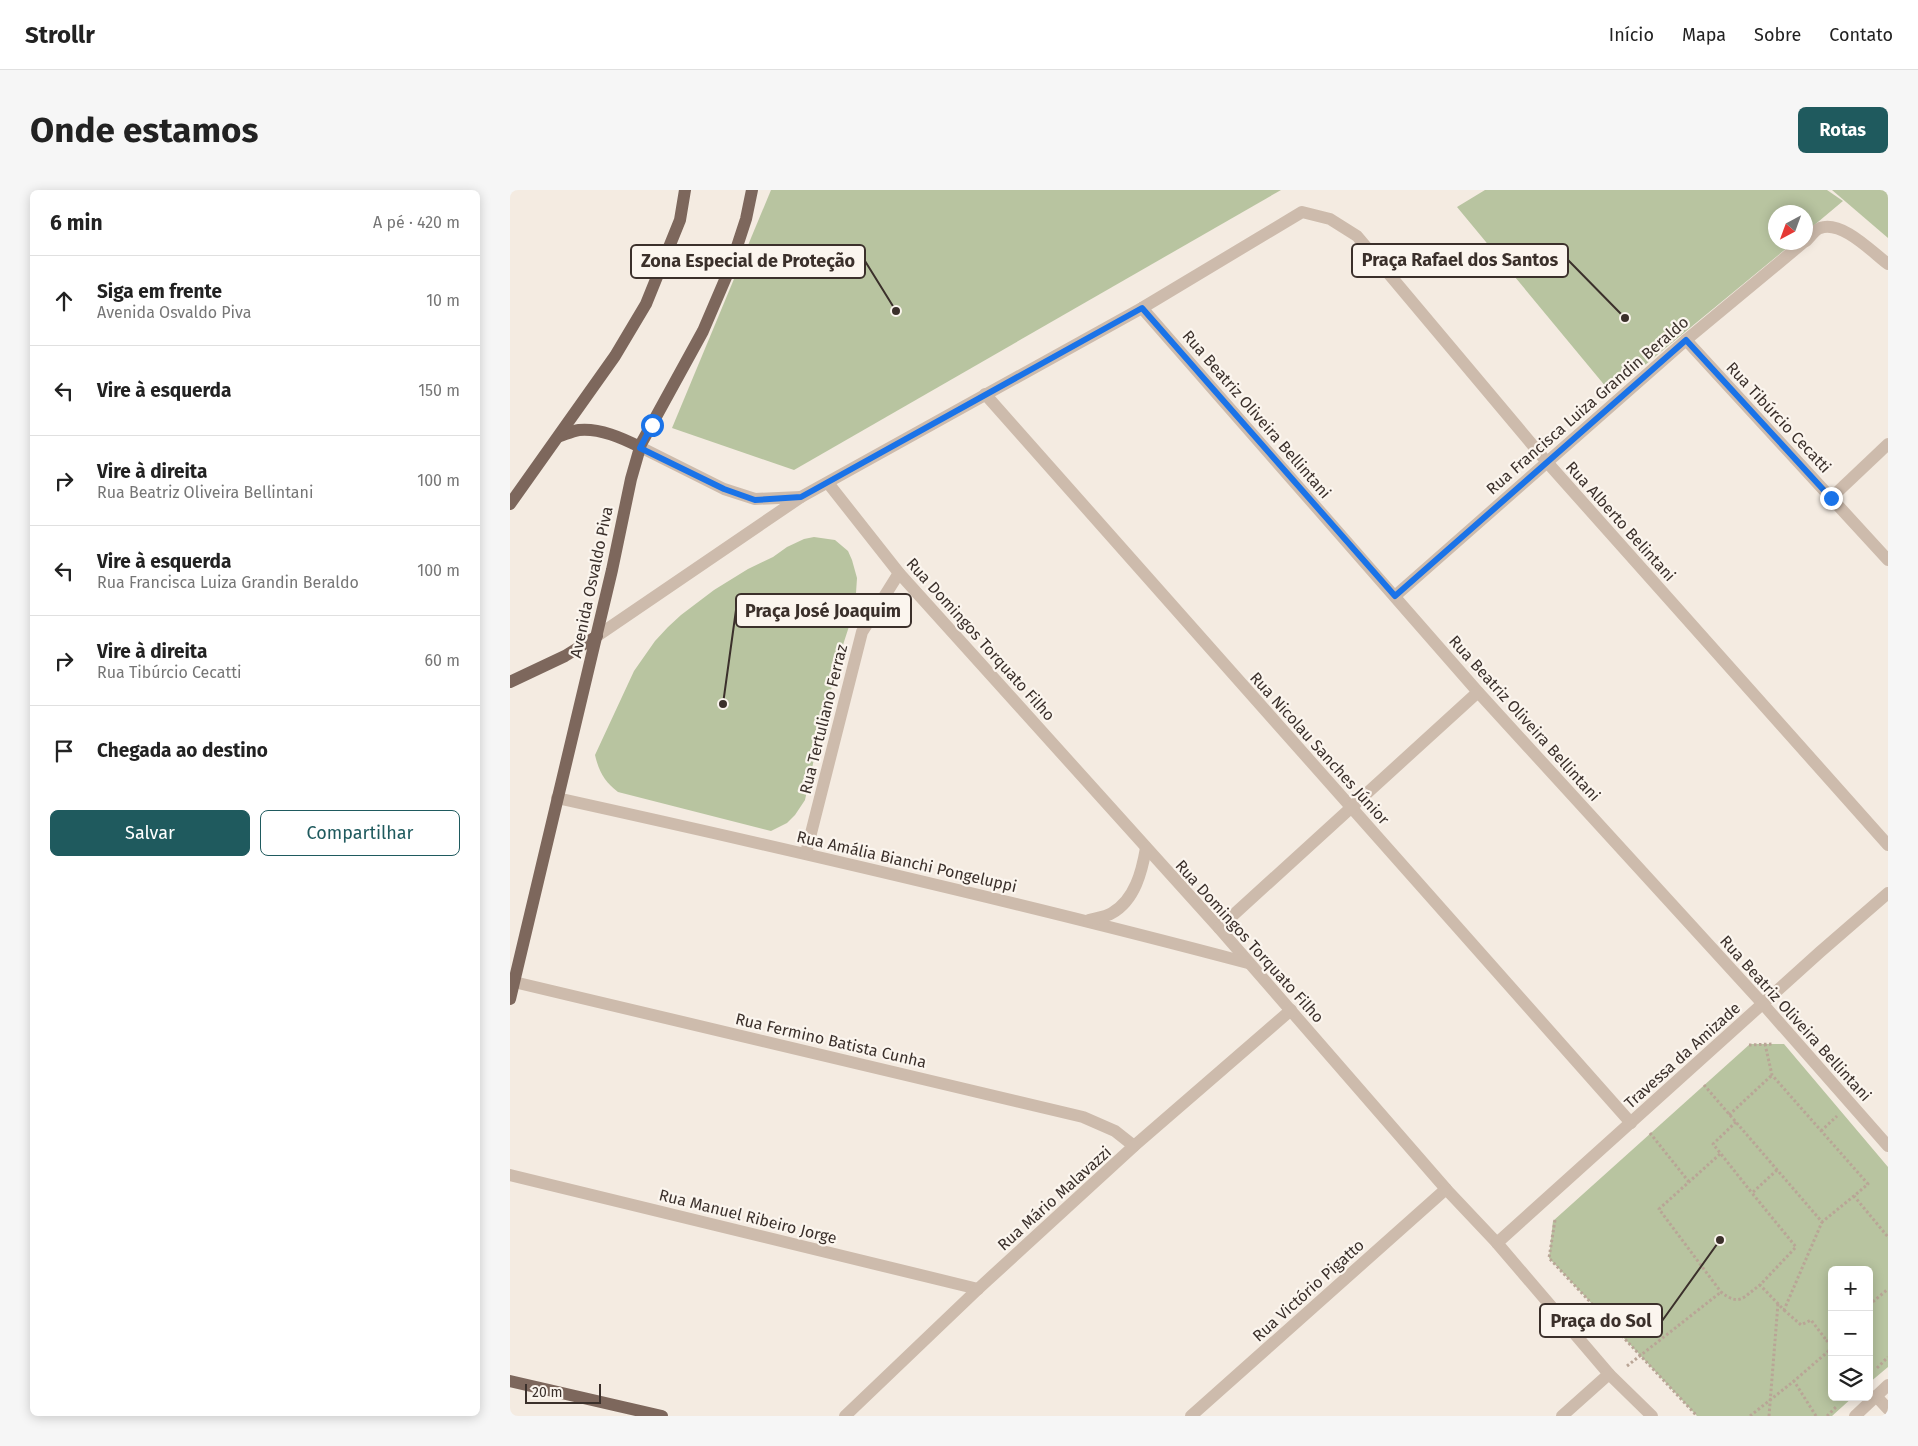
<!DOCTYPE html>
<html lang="pt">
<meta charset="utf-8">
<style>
:root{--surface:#fff;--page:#f6f6f6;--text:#222;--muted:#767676;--line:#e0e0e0;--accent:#1f5a5e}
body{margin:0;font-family:"Fira Sans",sans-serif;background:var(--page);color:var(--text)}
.controls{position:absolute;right:15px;bottom:15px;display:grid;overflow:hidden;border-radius:8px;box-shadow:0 2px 12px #0003}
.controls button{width:45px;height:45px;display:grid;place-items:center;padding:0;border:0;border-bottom:1px solid var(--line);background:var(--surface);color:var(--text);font:25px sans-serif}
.compass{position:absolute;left:1258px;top:15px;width:45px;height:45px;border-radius:50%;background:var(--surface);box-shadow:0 2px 12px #0003;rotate:221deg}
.scale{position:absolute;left:15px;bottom:12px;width:76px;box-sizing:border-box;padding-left:5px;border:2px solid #3b302b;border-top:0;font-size:14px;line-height:18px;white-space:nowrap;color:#3b302b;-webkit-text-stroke:4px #fbf5ee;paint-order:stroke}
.stop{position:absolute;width:15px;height:15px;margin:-11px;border:4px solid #1a73e8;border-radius:50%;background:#fff}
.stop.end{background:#1a73e8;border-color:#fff;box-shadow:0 1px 5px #0008}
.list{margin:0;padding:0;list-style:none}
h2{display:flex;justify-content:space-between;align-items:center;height:65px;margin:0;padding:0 20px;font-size:21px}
h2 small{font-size:16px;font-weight:400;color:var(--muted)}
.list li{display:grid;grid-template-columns:32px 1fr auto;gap:15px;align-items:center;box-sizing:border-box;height:90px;padding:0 20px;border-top:1px solid var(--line)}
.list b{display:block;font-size:19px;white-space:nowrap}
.list p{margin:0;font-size:16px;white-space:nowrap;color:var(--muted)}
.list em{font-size:16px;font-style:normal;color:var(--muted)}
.actions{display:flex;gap:10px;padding:15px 20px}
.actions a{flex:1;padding:11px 0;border:1px solid var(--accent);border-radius:8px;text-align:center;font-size:18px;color:var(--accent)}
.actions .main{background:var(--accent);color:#fff}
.icon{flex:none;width:28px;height:28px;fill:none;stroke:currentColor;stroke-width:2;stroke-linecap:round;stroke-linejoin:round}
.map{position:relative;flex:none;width:1378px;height:1226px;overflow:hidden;border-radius:8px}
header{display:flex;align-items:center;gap:30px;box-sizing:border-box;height:70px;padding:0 25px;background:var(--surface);border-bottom:1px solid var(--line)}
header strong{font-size:24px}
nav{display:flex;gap:28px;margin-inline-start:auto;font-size:18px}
.intro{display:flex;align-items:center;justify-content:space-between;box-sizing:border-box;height:120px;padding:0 30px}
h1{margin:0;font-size:35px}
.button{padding:12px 22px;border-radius:8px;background:var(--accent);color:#fff;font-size:18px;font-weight:700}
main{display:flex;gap:30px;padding:0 30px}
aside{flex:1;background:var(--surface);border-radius:8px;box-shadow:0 2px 12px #0003}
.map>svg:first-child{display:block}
.green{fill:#b8c4a0}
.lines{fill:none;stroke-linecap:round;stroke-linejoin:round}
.path{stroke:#b9a596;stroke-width:3;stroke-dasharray:2.5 2.5;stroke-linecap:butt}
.minor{stroke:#cdbbac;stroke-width:12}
.major{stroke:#7d675c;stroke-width:12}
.route{stroke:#1a73e8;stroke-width:6}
.labels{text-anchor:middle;stroke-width:4.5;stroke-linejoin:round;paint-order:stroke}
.street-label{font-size:16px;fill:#3b302b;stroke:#fbf5ee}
.leader{fill:none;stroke:#3b302b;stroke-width:2}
.callout-dot{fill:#3b302b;stroke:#fbf5ee;stroke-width:2}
.callout{fill:#fbf5ee;stroke:#3b302b;stroke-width:2}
.callout-label{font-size:18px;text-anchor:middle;font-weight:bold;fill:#3b302b}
</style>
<header>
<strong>Strollr</strong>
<nav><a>Início</a><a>Mapa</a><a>Sobre</a><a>Contato</a></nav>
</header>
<div class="intro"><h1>Onde estamos</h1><a class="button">Rotas</a></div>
<main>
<aside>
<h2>6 min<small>A pé · 420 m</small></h2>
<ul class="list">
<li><svg class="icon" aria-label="ahead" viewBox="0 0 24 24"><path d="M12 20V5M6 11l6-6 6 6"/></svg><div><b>Siga em frente</b><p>Avenida Osvaldo Piva</p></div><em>10 m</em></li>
<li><svg class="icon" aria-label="left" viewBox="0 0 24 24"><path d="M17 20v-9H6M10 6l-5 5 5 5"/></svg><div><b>Vire à esquerda</b></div><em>150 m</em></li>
<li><svg class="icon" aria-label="right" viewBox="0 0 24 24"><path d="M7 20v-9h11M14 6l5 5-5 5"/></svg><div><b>Vire à direita</b><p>Rua Beatriz Oliveira Bellintani</p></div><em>100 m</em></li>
<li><svg class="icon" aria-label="left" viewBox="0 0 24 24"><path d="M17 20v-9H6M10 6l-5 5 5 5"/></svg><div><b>Vire à esquerda</b><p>Rua Francisca Luiza Grandin Beraldo</p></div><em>100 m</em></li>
<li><svg class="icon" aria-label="right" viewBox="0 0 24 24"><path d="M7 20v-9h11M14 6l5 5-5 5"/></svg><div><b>Vire à direita</b><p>Rua Tibúrcio Cecatti</p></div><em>60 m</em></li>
<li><svg class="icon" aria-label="arrive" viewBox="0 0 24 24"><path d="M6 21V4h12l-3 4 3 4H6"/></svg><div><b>Chegada ao destino</b></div></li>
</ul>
<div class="actions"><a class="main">Salvar</a><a>Compartilhar</a></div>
</aside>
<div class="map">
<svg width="1378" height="1226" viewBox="0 0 1378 1226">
<rect width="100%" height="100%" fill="#f4ebe1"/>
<g class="green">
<path d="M261,0h510l-487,280 -122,-42z"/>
<path d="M975,0h342l16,11 -37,31v-20h-30v30l17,1 -182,150 -154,-186z"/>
<path d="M1322,0h56v48z"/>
<path d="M304,347l21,3 13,11 4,9 5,18 -2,30 -14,43 -23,90 -13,59 -10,15 -8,8 -16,8 -153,-39c-13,-10 -19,-20 -23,-37l39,-84 21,-30 13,-14 13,-12 33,-25 34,-21 25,-12 14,-10 17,-8z"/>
<path d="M1240,854h34l104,123v200l-19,16v-113h-37v127h21l-21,19h-135l-148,-158 4,-37z"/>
</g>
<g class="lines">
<g class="path">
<path d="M1255,854l7,31 96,109 -14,12 34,41"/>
<path d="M1239,855l23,-1"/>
<path d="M1194,895l118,137 32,-26"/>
<path d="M1219,925l43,-40"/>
<path d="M1226,932l-23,22 39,49"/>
<path d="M1311,941l16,-15"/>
<path d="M1140,943l39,49"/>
<path d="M1210,964l-61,55 62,83c19,15 22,5 39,-7"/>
<path d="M1267,980l-25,23 44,54 -36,38 24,25 38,-88"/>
<path d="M1045,1030l-6,38 148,158"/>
<path d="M1359,1115l19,-16"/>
<path d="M1274,1120l17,15 10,-5 16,21"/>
<path d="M1322,1147l-5,4 5,5"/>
<path d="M1117,1176l94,-74"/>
<path d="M1367,1178l11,-11"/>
<path d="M1240,1226l44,-35"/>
<path d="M1259,1226l9,-113"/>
<path d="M1306,1226l-22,-35 38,-33"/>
<path d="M1317,1226l10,-10"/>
</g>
<g class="minor">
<path d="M1296,51c4,-4 9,-11 14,-13 22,-8 52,24 68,36"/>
<path d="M632,118l336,384 285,312 125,142"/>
<path d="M1176,150l202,220"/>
<path d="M475,204l646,729"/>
<path d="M130,257l84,42 31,10 46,-2"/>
<path d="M318,293l71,90 320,355 227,261 51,54 112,131 43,42"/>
<path d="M1321,308l57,-54"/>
<path d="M885,406l291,-256 118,-98"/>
<path d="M87,446l204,-139 341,-189 160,-96 28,7 27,17 189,225 342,384"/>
<path d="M47,608c231,51 462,104 691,165"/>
<path d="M296,663l56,-221 37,-59"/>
<path d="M579,730c7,-2 17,-3 23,-7 23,-13 30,-42 34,-65"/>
<path d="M709,738l259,-236"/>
<path d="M4,792l569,135 32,14 19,15"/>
<path d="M0,985l468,114"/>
<path d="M987,1053l323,-291 68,-59"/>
<path d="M1366,1206l12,13"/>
<path d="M335,1226l133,-127 156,-143 157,-136"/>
<path d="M681,1226l255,-227"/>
<path d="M1052,1226l47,-42"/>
<path d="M1345,1226l33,-31"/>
</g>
<g class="major">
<path d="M50,246c6,-2 13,-5 19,-6 21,-2 43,8 61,17"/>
<path d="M0,314l105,-148 31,-52 34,-84 5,-30"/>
<path d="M0,492l55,-26 32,-20"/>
<path d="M0,809l102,-429 19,-91 10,-35 62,-113 27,-63 16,-49 6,-29"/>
<path d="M0,1191l152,35"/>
</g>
</g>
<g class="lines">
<path class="route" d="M142,235l-12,23 84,41 31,11 46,-3 341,-189 253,288 291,-256 145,158"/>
</g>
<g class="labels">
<g class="street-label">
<text transform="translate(1077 215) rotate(-41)" y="6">Rua Francisca Luiza Grandin Beraldo</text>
<text transform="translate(747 224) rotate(49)" y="6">Rua Beatriz Oliveira Bellintani</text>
<text transform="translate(1269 227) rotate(47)" y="6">Rua Tibúrcio Cecatti</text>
<text transform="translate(1111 331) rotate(48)" y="6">Rua Alberto Belintani</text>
<text transform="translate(81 392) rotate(-78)" y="6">Avenida Osvaldo Piva</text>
<text transform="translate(471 449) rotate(48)" y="6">Rua Domingos Torquato Filho</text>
<text transform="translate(1015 528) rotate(48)" y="6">Rua Beatriz Oliveira Bellintani</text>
<text transform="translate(313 529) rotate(-76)" y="6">Rua Tertuliano Ferraz</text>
<text transform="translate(810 558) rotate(48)" y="6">Rua Nicolau Sanches Júnior</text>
<text transform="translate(397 671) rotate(13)" y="6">Rua Amália Bianchi Pongeluppi</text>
<text transform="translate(740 751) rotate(48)" y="6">Rua Domingos Torquato Filho</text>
<text transform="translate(1286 828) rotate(48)" y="6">Rua Beatriz Oliveira Bellintani</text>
<text transform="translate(321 850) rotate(13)" y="6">Rua Fermino Batista Cunha</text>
<text transform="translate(1172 865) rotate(-42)" y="6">Travessa da Amizade</text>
<text transform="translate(544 1008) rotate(-42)" y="6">Rua Mário Malavazzi</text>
<text transform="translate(238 1026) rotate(14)" y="6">Rua Manuel Ribeiro Jorge</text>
<text transform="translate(798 1100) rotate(-42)" y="6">Rua Victório Pigatto</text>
</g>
</g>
<path class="leader" d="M1115 128L1058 70M386 121L355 71M213 514L226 420M1210 1050L1152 1131"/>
<g class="callout-dot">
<circle cx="1115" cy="128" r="5"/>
<circle cx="386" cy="121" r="5"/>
<circle cx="213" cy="514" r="5"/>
<circle cx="1210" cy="1050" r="5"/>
</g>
<g class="callout">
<rect x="842" y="54" width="216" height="33" rx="5"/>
<rect x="121" y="55" width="234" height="33" rx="5"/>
<rect x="226" y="404" width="175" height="33" rx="5"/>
<rect x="1030" y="1114" width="122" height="33" rx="5"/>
</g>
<g class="callout-label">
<text x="950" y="76">Praça Rafael dos Santos</text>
<text x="238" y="77">Zona Especial de Proteção</text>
<text x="313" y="427">Praça José Joaquim</text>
<text x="1091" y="1137">Praça do Sol</text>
</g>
</svg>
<div class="controls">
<button>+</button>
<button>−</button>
<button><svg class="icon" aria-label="layers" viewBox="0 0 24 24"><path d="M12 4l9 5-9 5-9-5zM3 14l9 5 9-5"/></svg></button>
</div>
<svg class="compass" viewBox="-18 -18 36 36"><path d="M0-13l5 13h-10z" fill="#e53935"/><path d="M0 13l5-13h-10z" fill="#767676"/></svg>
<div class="scale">20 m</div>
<div class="stop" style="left:142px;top:235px"></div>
<div class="stop end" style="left:1321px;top:308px"></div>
</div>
</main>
